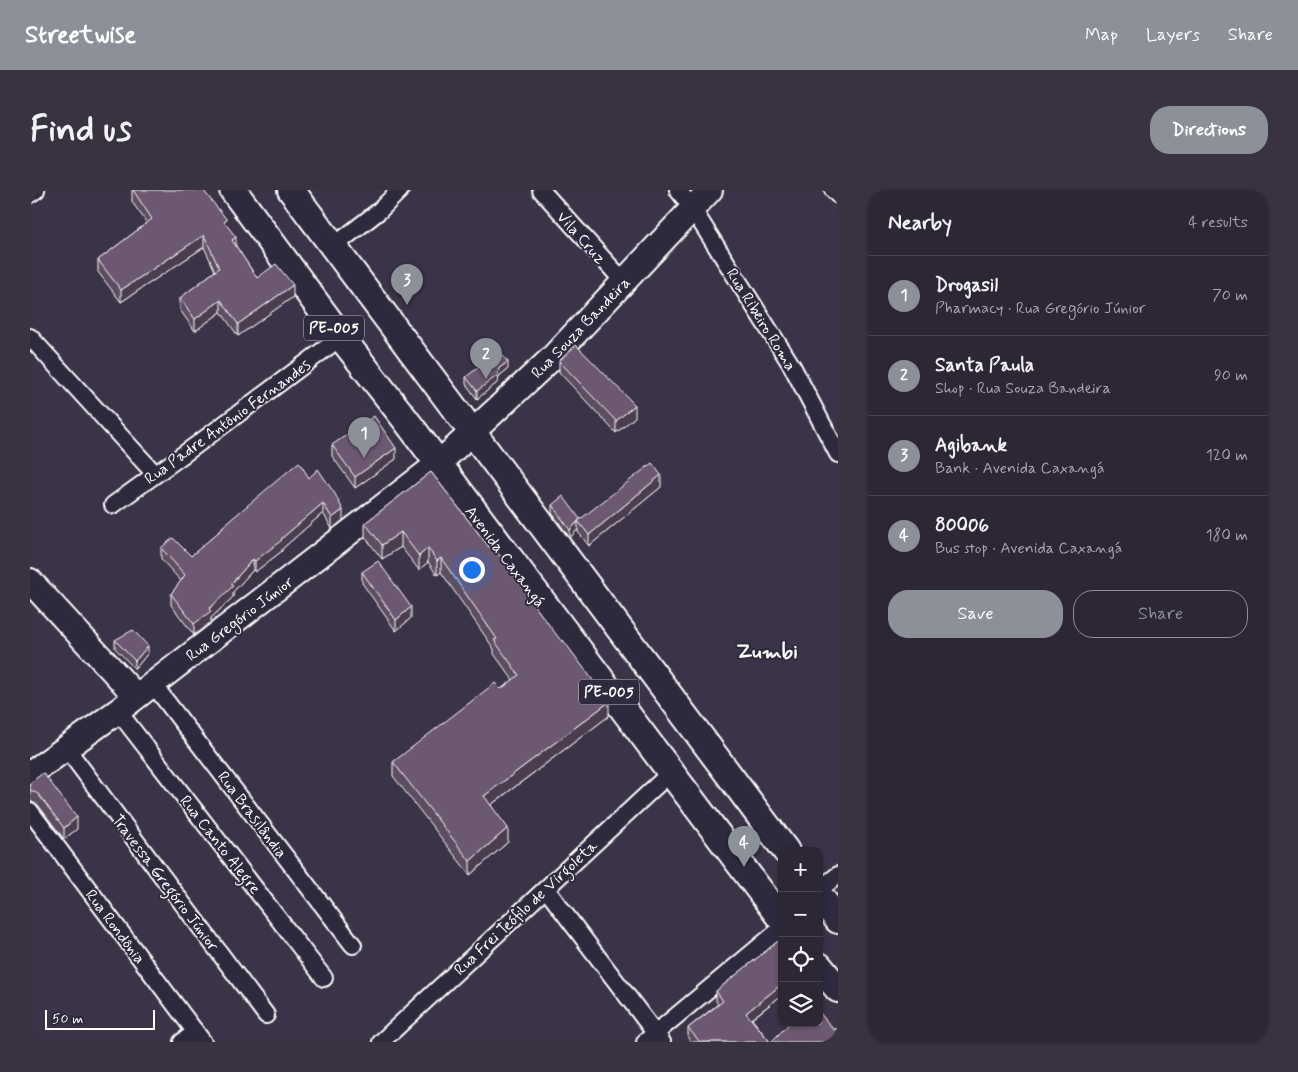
<!DOCTYPE html>
<meta charset="utf-8">
<style>
:root{--surface:#2c2635;--page:#383241;--text:#f1f3f6;--muted:#a6a5ad;--line:#484350;--accent:#8c9099}
body{margin:0;font-family:Mynerve,sans-serif;background:var(--page);color:var(--text)}
.controls{position:absolute;right:15px;bottom:15px;display:grid;overflow:hidden;border-radius:10px;box-shadow:0 1px 4px #0004}
.controls button{width:45px;height:45px;display:grid;place-items:center;padding:0;border:0;border-bottom:1px solid var(--line);background:var(--surface);color:var(--text);font:25px sans-serif}
.scale{position:absolute;left:15px;bottom:12px;width:110px;box-sizing:border-box;padding-left:5px;border:2px solid #fff;border-top:0;font-size:14px;line-height:18px;white-space:nowrap;color:#fff;-webkit-text-stroke:4px #2f2a3d;paint-order:stroke}
.you{position:absolute;left:441px;top:379px;width:18px;height:18px;margin:-12px;border:4px solid #fff;border-radius:50%;background:#1a73e8;box-shadow:0 0 0 8px #1a73e833}
.badge{display:grid;place-items:center;width:32px;height:32px;border-radius:50%;background:var(--accent);color:#fff;font-size:16px;font-weight:700}
.pin{position:absolute;translate:-50% -41px;filter:drop-shadow(0 1px 2px #0008)}
.pin::after{content:'';position:absolute;top:26px;width:18px;height:15px;background:inherit;clip-path:polygon(0 0,100% 0,50% 100%)}
.list{margin:0;padding:0;list-style:none}
h2{display:flex;justify-content:space-between;align-items:center;height:65px;margin:0;padding:0 20px;font-size:21px}
h2 small{font-size:16px;font-weight:400;color:var(--muted)}
.list li{display:grid;grid-template-columns:32px 1fr auto;gap:15px;align-items:center;box-sizing:border-box;height:80px;padding:0 20px;border-top:1px solid var(--line)}
.list b{display:block;font-size:19px;white-space:nowrap}
.list p{margin:0;font-size:16px;white-space:nowrap;color:var(--muted)}
.list em{font-size:16px;font-style:normal;color:var(--muted)}
.actions{display:flex;gap:10px;padding:15px 20px}
.actions a{flex:1;padding:11px 0;border:1px solid var(--accent);border-radius:20px;text-align:center;font-size:18px;color:var(--accent)}
.actions .main{background:var(--accent);color:#fff}
.icon{flex:none;width:28px;height:28px;fill:none;stroke:currentColor;stroke-width:2;stroke-linecap:round;stroke-linejoin:round}
.map{position:relative;flex:none;width:808px;height:852px;overflow:hidden;border-radius:20px}
header{display:flex;align-items:center;gap:30px;box-sizing:border-box;height:70px;padding:0 25px;background:var(--accent);color:#fff}
header strong{font-size:24px}
nav{display:flex;gap:28px;margin-inline-start:auto;font-size:18px}
.intro{display:flex;align-items:center;justify-content:space-between;box-sizing:border-box;height:120px;padding:0 30px}
h1{margin:0;font-size:35px}
.button{padding:12px 22px;border-radius:20px;background:var(--accent);color:#fff;font-size:18px;font-weight:700}
main{display:flex;gap:30px;padding:0 30px}
aside{flex:1;background:var(--surface);border-radius:20px;box-shadow:0 1px 4px #0004}
.map>svg:first-child{display:block}
.lines{fill:none;stroke-linecap:round;stroke-linejoin:round}
.minor-casing{stroke:#fff;stroke-width:20}
.secondary-casing{stroke:#fff;stroke-width:28}
.primary-casing{stroke:#fff;stroke-width:30}
.minor{stroke:#2f2a3d;stroke-width:16}
.secondary{stroke:#2f2a3d;stroke-width:24}
.primary{stroke:#2f2a3d;stroke-width:26}
.wall{fill:#5d4d61;stroke:#fff}
.shaded-wall{fill:#4c3e4f;stroke:#fff}
.building{fill:#6c5971;stroke:#fff}
.labels{text-anchor:middle;stroke-width:4;stroke-linejoin:round;paint-order:stroke}
.shield{fill:#2f2a3d;stroke:#c1bfc5;stroke-width:1}
.shield-label{font-size:15px;font-weight:bold;fill:#fff}
.street-label{font-size:16px;fill:#fff;stroke:#2f2a3d}
.district-label{font-size:21px;font-weight:bold;fill:#fff;stroke:#2f2a3d}
</style>
<header>
<strong>Streetwise</strong>
<nav><a>Map</a><a>Layers</a><a>Share</a></nav>
</header>
<div class="intro"><h1>Find us</h1><a class="button">Directions</a></div>
<main>
<div class="map">
<svg width="808" height="852" viewBox="0 0 808 852">
<rect width="100%" height="100%" fill="#3b3347"/>
<filter id="ink" filterUnits="userSpaceOnUse"><feTurbulence type="fractalNoise" baseFrequency=".02" numOctaves="2"/><feDisplacementMap in="SourceGraphic" scale="10" xChannelSelector="R" yChannelSelector="G"/><feConvolveMatrix kernelMatrix="1 2 1 2 8 2 1 2 1" color-interpolation-filters="sRGB"/></filter>
<g filter="url(#ink)">
<g class="lines">
<g class="minor-casing">
<g id="minor">
<path d="M511,0l83,92"/>
<path d="M648,0l14,18 100,158 46,88"/>
<path d="M803,0l5,5"/>
<path d="M0,4l6,-4"/>
<path d="M304,56l45,-35 21,-21"/>
<path d="M0,147l125,137"/>
<path d="M83,315l82,-59 146,-109"/>
<path d="M123,494l200,261"/>
<path d="M88,521l206,267"/>
<path d="M37,559l199,266"/>
<path d="M0,621l173,231"/>
<path d="M516,699l116,153"/>
<path d="M789,700l19,-15"/>
<path d="M152,852l14,-10"/>
<path d="M351,852l289,-269"/>
<path d="M615,852l137,-114"/>
</g>
</g>
<g class="secondary-casing">
<g id="secondary">
<path d="M0,391l106,115"/>
<path d="M0,584l88,-63 320,-247 114,-106 158,-168"/>
</g>
</g>
<g class="primary-casing">
<g id="primary">
<path d="M203,0l108,147 64,82 377,501"/>
<path d="M261,0l495,661"/>
<path d="M789,705l19,25"/>
<path d="M789,776l19,23"/>
</g>
</g>
<use href="#minor" class="minor"/>
<use href="#secondary" class="secondary"/>
<use href="#primary" class="primary"/>
</g>
<g class="wall">
<path d="M102,0l95,35 9,21 21,32 36,19 -55,39 -17,-24 -26,19 -15,-21v-12l35,-27 -11,-24 -83,55 -23,-30v-12l49,-37 -15,-21z"/>
<path d="M529,171l76,56 -19,16 -57,-61z"/>
<path d="M478,179l-9,7 -1,6 -21,17 -11,-15v-7z"/>
<path d="M302,255l64,14 -41,29 -23,-32z"/>
<path d="M401,282l106,137 72,107 -118,89 17,37 -38,33 -77,-99v-14l108,-73 12,-9 -19,-26v-5l-53,-77 -4,3 -9,-13 -9,8 -18,-23 -19,12 -17,-22v-14z"/>
<path d="M279,288l34,42 -11,9 -9,-16 -41,36v2l-27,21 -2,-2 -20,22v5l-22,21v4l-17,13 -23,-30v-11l10,-13 -20,-22v-11l30,8 31,-27v-2z"/>
<path d="M631,297l-72,59 -11,-14v-3l-8,9 -18,-25v-8l28,14z"/>
<path d="M332,382l49,46 -15,13 -34,-48z"/>
<path d="M85,450l33,13 -13,16 -20,-21z"/>
<path d="M0,593l47,46 -13,10 -26,-34 -8,-4z"/>
<path d="M752,748v57l-30,24 18,23h-79l-3,-4v-10l30,-24 -2,-3v-10z"/>
</g>
<g class="shaded-wall">
<path d="M174,45v12l-83,55v-12z"/>
<path d="M206,47v12l-4,-9z"/>
<path d="M263,95v12l-55,39v-12z"/>
<path d="M191,110v12l-26,19v-12z"/>
<path d="M478,172v7l-9,7 -1,6 -21,17v-8l22,-23z"/>
<path d="M605,215v12l-19,16v-12z"/>
<path d="M366,258v11l-41,29v-11z"/>
<path d="M631,285v12l-72,59v-11z"/>
<path d="M293,313v10l-41,36v2l-27,21v-11z"/>
<path d="M313,320v10l-11,9v-11z"/>
<path d="M548,332v7l-8,9v-8z"/>
<path d="M371,342v15l-19,12v-14z"/>
<path d="M398,358v14l-9,8v-14z"/>
<path d="M411,368v14l-4,3v-14z"/>
<path d="M223,369v11l-20,22v5l-22,21v4l-17,13v-11l15,-15z"/>
<path d="M381,417v11l-15,13v-11z"/>
<path d="M118,456v7l-13,16v-8z"/>
<path d="M579,512v14l-125,94v-14z"/>
<path d="M47,627v12l-13,10v-11z"/>
<path d="M478,638v14l-38,33v-14z"/>
<path d="M752,794v11l-36,28v-10z"/>
</g>
<g class="building">
<path d="M103,0h70l24,30 -3,2 12,15 -4,3 25,38 19,-14 17,21 -55,39 -17,-24 -26,19 -15,-21 39,-30 -15,-33 -83,55 -23,-30 54,-41z"/>
<path d="M546,155l59,60 -19,16 -57,-60z"/>
<path d="M469,161l9,11 -9,6 -1,7 -21,16 -11,-14z"/>
<path d="M344,226l22,32 -41,29 -23,-32z"/>
<path d="M269,272l10,16 9,-9 17,25 8,16 -11,8 -9,-15 -42,36 1,1 -27,21 -2,-2 -22,25 2,2 -24,23 2,2 -17,13 -23,-30 14,-19 -24,-27 12,-10 18,18 32,-28 -1,-1z"/>
<path d="M622,273l9,12 -72,60 -11,-14z"/>
<path d="M401,282l58,75 3,-2 33,45 12,19 25,33 1,-2 46,62 -125,94 24,32 -38,33 -77,-99 102,-79 6,6 18,-14 -25,-35 3,-1 -56,-81 -4,3 -9,-13 -9,8 -18,-24 -19,13 -17,-22z"/>
<path d="M533,306l17,23 -10,11 -18,-25z"/>
<path d="M348,371l33,46 -15,13 -34,-48z"/>
<path d="M103,440l15,16 -13,15 -20,-21z"/>
<path d="M13,583l34,44 -13,11 -26,-34 -8,-4v-7z"/>
<path d="M752,748v46l-36,29 24,29h-70l-12,-14 35,-27 -7,-10z"/>
<path d="M789,822l15,18 2,-2 2,3v11h-67l19,-19h29z"/>
</g>
</g>
<g class="labels">
<g class="shield">
<rect x="274" y="125.5" width="60" height="25" rx="4"/>
<rect x="549" y="489.5" width="60" height="25" rx="4"/>
</g>
<g class="shield-label">
<text x="304" y="143">PE-005</text>
<text x="579" y="507">PE-005</text>
</g>
<g class="street-label">
<text transform="translate(552 47) rotate(48)" y="6">Vila Cruz</text>
<text transform="translate(732 129) rotate(58)" y="6">Rua Ribeiro Roma</text>
<text transform="translate(550 137) rotate(-46)" y="6">Rua Souza Bandeira</text>
<text transform="translate(197 231) rotate(-36)" y="6">Rua Padre Antônio Fernandes</text>
<text transform="translate(476 366) rotate(53)" y="6">Avenida Caxangá</text>
<text transform="translate(209 428) rotate(-37)" y="6">Rua Gregório Júnior</text>
<text transform="translate(223 624) rotate(53)" y="6">Rua Brasilândia</text>
<text transform="translate(191 654) rotate(52)" y="6">Rua Canto Alegre</text>
<text transform="translate(136 692) rotate(53)" y="6">Travessa Gregório Júnior</text>
<text transform="translate(495 717) rotate(-43)" y="6">Rua Frei Teófilo de Virgoleta</text>
<text transform="translate(86 736) rotate(53)" y="6">Rua Rondônia</text>
</g>
<g class="district-label">
<text x="737" y="468">Zumbi</text>
</g>
</g>
</svg>
<div class="controls">
<button>+</button>
<button>−</button>
<button><svg class="icon" aria-label="locate" viewBox="0 0 24 24"><circle cx="12" cy="12" r="6"/><path d="M12 2v4M12 18v4M2 12h4M18 12h4"/></svg></button>
<button><svg class="icon" aria-label="layers" viewBox="0 0 24 24"><path d="M12 4l9 5-9 5-9-5zM3 14l9 5 9-5"/></svg></button>
</div>
<div class="scale">50 m</div>
<div class="you"></div>
<div class="pin badge" style="left:334px;top:268px">1</div>
<div class="pin badge" style="left:456px;top:189px">2</div>
<div class="pin badge" style="left:377px;top:115px">3</div>
<div class="pin badge" style="left:714px;top:677px">4</div>
</div>
<aside>
<h2>Nearby<small>4 results</small></h2>
<ul class="list">
<li><span class="badge">1</span><div><b>Drogasil</b><p>Pharmacy · Rua Gregório Júnior</p></div><em>70 m</em></li>
<li><span class="badge">2</span><div><b>Santa Paula</b><p>Shop · Rua Souza Bandeira</p></div><em>90 m</em></li>
<li><span class="badge">3</span><div><b>Agibank</b><p>Bank · Avenida Caxangá</p></div><em>120 m</em></li>
<li><span class="badge">4</span><div><b>80006</b><p>Bus stop · Avenida Caxangá</p></div><em>180 m</em></li>
</ul>
<div class="actions"><a class="main">Save</a><a>Share</a></div>
</aside>
</main>
